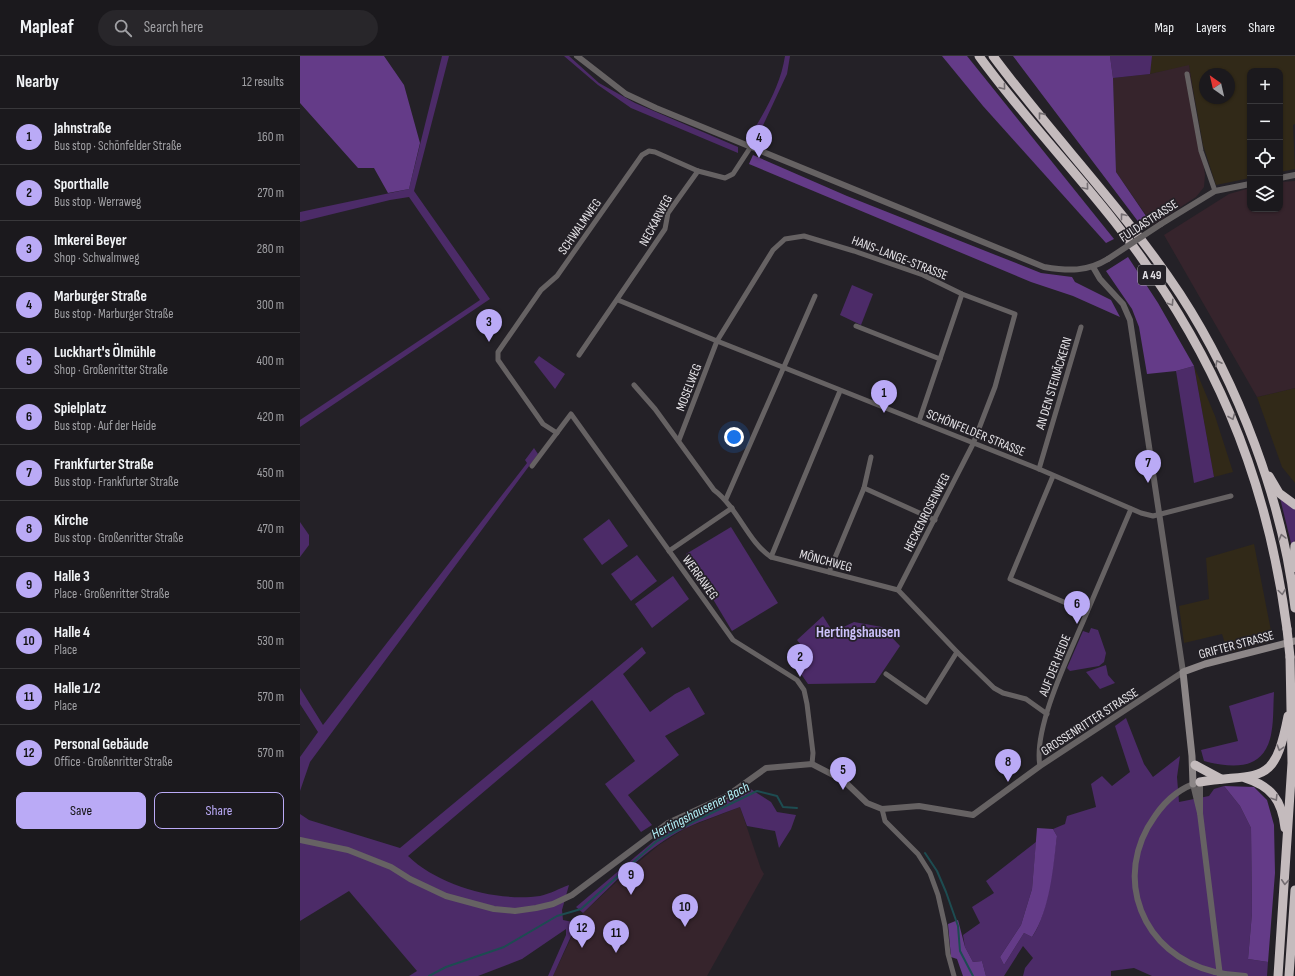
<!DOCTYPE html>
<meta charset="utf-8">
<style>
:root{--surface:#1b191d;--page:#28262a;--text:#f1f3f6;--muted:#a0a0a4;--line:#39383b;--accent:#baaaf6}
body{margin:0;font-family:"Sofia Sans Condensed",sans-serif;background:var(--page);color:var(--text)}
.controls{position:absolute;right:12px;top:12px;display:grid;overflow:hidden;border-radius:8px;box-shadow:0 1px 3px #0004}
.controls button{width:36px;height:36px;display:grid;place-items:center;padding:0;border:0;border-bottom:1px solid var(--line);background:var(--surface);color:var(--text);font:20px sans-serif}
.compass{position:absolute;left:899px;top:12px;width:36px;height:36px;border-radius:50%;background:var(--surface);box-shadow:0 1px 3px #0004;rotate:326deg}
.you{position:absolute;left:434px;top:381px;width:14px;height:14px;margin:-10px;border:3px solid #fff;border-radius:50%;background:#1a73e8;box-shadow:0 0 0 6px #1a73e833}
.badge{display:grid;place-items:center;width:26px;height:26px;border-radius:50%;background:var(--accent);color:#111;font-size:13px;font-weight:700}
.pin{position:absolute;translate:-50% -33px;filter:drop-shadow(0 1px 2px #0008)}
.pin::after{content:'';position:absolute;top:21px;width:14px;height:12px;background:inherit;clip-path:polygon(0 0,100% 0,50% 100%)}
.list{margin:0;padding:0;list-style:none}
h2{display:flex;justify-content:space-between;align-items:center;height:52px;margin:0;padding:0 16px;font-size:17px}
h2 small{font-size:13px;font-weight:400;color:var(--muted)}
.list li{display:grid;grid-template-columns:26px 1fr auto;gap:12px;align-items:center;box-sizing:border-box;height:56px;padding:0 16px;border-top:1px solid var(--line)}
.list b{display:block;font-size:15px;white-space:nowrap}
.list p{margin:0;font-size:13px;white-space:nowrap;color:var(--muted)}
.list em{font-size:13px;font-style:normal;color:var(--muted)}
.actions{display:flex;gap:8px;padding:12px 16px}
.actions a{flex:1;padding:9px 0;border:1px solid var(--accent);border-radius:8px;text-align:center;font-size:14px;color:var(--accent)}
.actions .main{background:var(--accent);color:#111}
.icon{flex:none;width:22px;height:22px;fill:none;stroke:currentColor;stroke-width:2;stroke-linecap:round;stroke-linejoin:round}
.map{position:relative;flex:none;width:995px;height:920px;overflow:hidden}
header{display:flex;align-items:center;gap:24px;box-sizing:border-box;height:56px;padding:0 20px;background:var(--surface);border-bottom:1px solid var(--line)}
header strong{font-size:19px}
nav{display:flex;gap:22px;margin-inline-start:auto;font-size:14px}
.search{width:280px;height:36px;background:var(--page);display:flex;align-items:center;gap:10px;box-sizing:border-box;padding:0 14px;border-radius:22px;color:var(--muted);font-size:15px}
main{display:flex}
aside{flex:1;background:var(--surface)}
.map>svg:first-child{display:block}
.commercial{fill:#312918;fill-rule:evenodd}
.industrial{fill:#36242c}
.green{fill:#4c2b68}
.forest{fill:#643b88}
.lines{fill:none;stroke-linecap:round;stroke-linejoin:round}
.stream{stroke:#1d4c51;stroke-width:2}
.minor{stroke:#666263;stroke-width:5}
.tertiary{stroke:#666263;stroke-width:6}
.secondary{stroke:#8c8687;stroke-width:7}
.motorway{stroke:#c4bbbd;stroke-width:9}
.tertiary-bridge{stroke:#666263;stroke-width:6}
.motorway-bridge{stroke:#c4bbbd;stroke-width:9}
.oneway{stroke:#746e72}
.labels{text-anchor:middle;stroke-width:3.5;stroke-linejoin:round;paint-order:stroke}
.shield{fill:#242127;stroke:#acaaae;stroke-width:1}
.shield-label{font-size:12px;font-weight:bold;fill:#e6e4e8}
.street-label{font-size:13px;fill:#e6e4e8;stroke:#242127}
.water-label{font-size:14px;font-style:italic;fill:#b3f1f8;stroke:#242127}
.quarter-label{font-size:15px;font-weight:bold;fill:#cdc2fb;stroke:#242127}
</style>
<header>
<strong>Mapleaf</strong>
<div class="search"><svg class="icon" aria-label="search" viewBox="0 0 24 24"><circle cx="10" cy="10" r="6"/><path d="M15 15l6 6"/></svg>Search here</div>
<nav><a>Map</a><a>Layers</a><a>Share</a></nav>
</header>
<main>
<aside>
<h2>Nearby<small>12 results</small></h2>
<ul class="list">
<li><span class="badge">1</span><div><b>Jahnstraße</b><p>Bus stop · Schönfelder Straße</p></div><em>160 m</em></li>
<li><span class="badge">2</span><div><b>Sporthalle</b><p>Bus stop · Werraweg</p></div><em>270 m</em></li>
<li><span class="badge">3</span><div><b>Imkerei Beyer</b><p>Shop · Schwalmweg</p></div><em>280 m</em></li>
<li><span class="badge">4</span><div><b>Marburger Straße</b><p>Bus stop · Marburger Straße</p></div><em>300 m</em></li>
<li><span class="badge">5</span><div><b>Luckhart's Ölmühle</b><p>Shop · Großenritter Straße</p></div><em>400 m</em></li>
<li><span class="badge">6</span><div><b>Spielplatz</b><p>Bus stop · Auf der Heide</p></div><em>420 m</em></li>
<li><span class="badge">7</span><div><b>Frankfurter Straße</b><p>Bus stop · Frankfurter Straße</p></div><em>450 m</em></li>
<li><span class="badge">8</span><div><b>Kirche</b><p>Bus stop · Großenritter Straße</p></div><em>470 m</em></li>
<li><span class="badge">9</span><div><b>Halle 3</b><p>Place · Großenritter Straße</p></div><em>500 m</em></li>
<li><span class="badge">10</span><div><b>Halle 4</b><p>Place</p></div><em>530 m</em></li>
<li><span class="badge">11</span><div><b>Halle 1/2</b><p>Place</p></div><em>570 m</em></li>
<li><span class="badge">12</span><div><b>Personal Gebäude</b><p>Office · Großenritter Straße</p></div><em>570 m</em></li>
</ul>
<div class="actions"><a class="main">Save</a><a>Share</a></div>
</aside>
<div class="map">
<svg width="995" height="920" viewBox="0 0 995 920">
<rect width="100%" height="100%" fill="#242127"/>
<g class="commercial">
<path d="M852,0h143v68l-2,1 2,44 -15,3v-101h-30v107l-34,7 -13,-40 -14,-79 -39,8zM905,18h24v24h-24z"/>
<path d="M894,310l21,50 18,56 -19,5z"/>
<path d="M995,332v95l-13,-16 -25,-70z"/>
<path d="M954,488l19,97 -45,12 -6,-19 -38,9 -5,-37 30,-7 -3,-41z"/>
</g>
<g class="industrial">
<path d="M889,9l16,110 -1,12 -8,10 -43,28 -37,-53 -3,-94 37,-4z"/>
<path d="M995,125v207l-38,9 -93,-162 65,-41 21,-6v21h30v-27z"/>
<path d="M440,751l21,62 3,5 -57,102h-154l30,-63 52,-48 24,-20 27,-17z"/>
</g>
<g class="green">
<path d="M142,0h7l-35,135 76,108 -190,128v-7l180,-120 -71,-103 -19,3 -90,22v-10l109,-23z"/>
<path d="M264,0h5l30,27 36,20 103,44v6l-107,-45 -33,-23z"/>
<path d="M485,0h5l-3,18 -29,62 -5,-5c14,-23 28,-48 32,-75z"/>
<path d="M810,0h42l-2,18 -37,4z"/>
<path d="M552,229l21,9 -12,31 -21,-10z"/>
<path d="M239,300l26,18 -10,15 -21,-27z"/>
<path d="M894,310l20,111 -20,6 -18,-112z"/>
<path d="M234,392l4,6 -228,308 -10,29v-34l18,-25 -18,-28v-16l23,37 204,-262 -2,-3z"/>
<path d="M980,442l15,10v32l-3,7z"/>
<path d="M309,463l19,27 -26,19 -19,-26z"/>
<path d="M0,466l9,13v10l-9,12z"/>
<path d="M431,471l47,76 -46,28 -46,-77z"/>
<path d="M337,499l20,26 -26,20 -20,-27z"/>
<path d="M373,520l16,23 -37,29 -17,-24z"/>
<path d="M523,560l10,16 21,-10 28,5 18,19 -25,37 -67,1 -7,-10 11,-15 -15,-19z"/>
<path d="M791,572l7,2 8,23 -2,9 -5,4 -29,5 -3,-3 16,-37 6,2z"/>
<path d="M342,591l4,6 -23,21 27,38 25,-18 14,-7 16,27 -40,22 14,19 -51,40 24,30 -11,7 -36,-48 30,-23 -43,-61 -184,156c31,30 89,46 132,40 10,-2 20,-8 29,-11l-7,25 1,10 14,3 -24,53h-5l18,-41v-6l-44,30 -44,17h-69l8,-5 -68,-80 -49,30v-107l9,6 91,28z"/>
<path d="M806,609l2,10 7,8 -15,6 -14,-17z"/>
<path d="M974,636c-1,15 0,33 -4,47 -9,32 -39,29 -66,22l-3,-11 37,-9 -9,-35z"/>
<path d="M826,662l18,46 9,13 27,-21 -3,21 2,25 30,-6 5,-7 10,-3 16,20 11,22 1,85 -4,46 20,3 -1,14h-115l-18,-8 -23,3v5h-88l2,-8 8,-10 -10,-12 -19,30h-18l-4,-15 -9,1 -8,-15 -2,-12 17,-12 -8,-16 22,-14 -8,-12 50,-39 -4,47 -11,36 -21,32 4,8 20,-32 8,4c16,-21 21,-74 25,-101l-4,-7 12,-5 2,-8 29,-9 -5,-23 11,-8 10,10 18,-14 -15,-46z"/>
<path d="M449,732l22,14 6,10 19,3 -5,14 -12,19 -4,-17 -28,-5 -7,-19c-18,7 -37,13 -54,21 -40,19 -72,56 -103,85l-7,-6 85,-72z"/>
</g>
<g class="forest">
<path d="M0,0h84l20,29 16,58 -11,46 -21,4 -14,-25h-16l-58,-65z"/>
<path d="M642,0h25l147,183 -8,4 -123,-137z"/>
<path d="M713,0h97l3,22 3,94 30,44 -6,8z"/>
<path d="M453,99l94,41 194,77 31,4 3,5 36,18 9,17 -47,-21 -42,-14 -282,-118z"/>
<path d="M828,201l30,46 36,63 -18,5 -29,3 -8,-47 -7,-18 -26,-38z"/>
<path d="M924,730l30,1 13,13 7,25 1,48 -7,89 -20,-3 4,-46 -1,-85 -11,-22z"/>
<path d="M737,772l16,1 4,7c-4,32 -7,74 -25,101l-8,-4 -20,32 -4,-8 21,-32 11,-36z"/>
<path d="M658,864l7,27 8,15 9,-1 4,15h-23l-6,-17 -6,-2 -3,-33z"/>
</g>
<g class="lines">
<g class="stream">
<path d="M625,797l12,18 9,21 12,34 2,25 13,25"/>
<path d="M129,920l17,-9 58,-20 53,-31 24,-7 76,-68 36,-19 64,-31 20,5 6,11 14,1"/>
</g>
<g class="minor">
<path d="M887,18l14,77 14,40"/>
<path d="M318,244l99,41 322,128 102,44 12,3 78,-20"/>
<path d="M556,270l84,33"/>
<path d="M279,299l86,-126 3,-16 30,-42"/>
<path d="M334,329l21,24 59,81c24,18 34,52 57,67l127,33 59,62 37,36 9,5 23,6 21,15"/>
<path d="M619,365l43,-127"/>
<path d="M257,377l-14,-9 -45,-64v-8l43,-62 16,-14 85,-121 7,-4 6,1 43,19 27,7 8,-4 17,-26"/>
<path d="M379,384l38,-99 56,-91 12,-11 19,-3 50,15 69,24 39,19 53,20 -20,73 -22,57 -75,146"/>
<path d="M232,410l39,-52 162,226 64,40 7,10 3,14 6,49 -1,11"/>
<path d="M739,413l42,-142"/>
<path d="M753,420l-43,103 77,33"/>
<path d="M564,432l71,32"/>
<path d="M426,443l89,-203"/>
<path d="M369,495l63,-43"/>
<path d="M471,501l69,-166"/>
<path d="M529,516l35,-84 7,-31"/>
<path d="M586,618l40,28 31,-50"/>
<path d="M740,710c-7,-36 27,-107 42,-142 16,-38 32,-76 49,-115"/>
<path d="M582,753l3,12 33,33 12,19 8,22 7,31 3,28 6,22"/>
</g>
<g class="tertiary">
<path d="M277,0l49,38 30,14 388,159c24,4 43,5 64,-8"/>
<path d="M980,122l15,-3"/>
<path d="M861,168l54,-33 35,-7"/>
<path d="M893,728l7,29 20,163"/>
<path d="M900,757v-31c-19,5 -34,18 -45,34 -44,61 -13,139 60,156"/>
<path d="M0,784l48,10 43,17 19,12 36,17 48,13 21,2 21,-3 17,-4 19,-9 96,-72 59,-27 39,-28 46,-4 31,16 24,23 15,6 37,-3 54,9 67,-49 143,-94 -53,-352 -7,-16 -23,-25 -7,-12"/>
<path d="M925,918l20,2"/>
</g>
<path class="secondary" d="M893,728l-1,-28 -9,-84 22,-8 90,-23"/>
<g class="motorway">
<path d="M679,0c42,58 91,109 135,165 98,125 152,250 173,408"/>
<path d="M693,0c60,81 131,153 187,238 58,89 103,207 115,314"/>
<path d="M969,420l10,17 16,12"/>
<path d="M993,512l2,-22"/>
<path d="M895,709l26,14"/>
<path d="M945,722c26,8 37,22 40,50"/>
<path d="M900,726c62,-10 74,6 88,-66"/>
<path d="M978,920l14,-213 -2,-106"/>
<path d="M989,920l6,-86"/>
</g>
<g class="tertiary-bridge">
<path d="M808,203l53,-35"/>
<path d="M915,916l10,2"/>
</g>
<path class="motorway-bridge" d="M987,573l3,28"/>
</g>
<defs><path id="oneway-chevron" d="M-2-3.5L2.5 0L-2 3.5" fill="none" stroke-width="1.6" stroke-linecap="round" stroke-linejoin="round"/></defs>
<g class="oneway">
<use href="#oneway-chevron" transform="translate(703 31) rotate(51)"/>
<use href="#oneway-chevron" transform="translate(741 59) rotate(-129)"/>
<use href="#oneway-chevron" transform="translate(786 131) rotate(50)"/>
<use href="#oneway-chevron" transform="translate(823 160) rotate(-128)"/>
<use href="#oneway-chevron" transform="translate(871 247) rotate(57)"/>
<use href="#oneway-chevron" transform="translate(918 307) rotate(-117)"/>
<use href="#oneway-chevron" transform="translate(932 361) rotate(68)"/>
<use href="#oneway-chevron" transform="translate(982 481) rotate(-105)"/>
<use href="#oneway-chevron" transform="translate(982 536) rotate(82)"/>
<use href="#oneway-chevron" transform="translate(980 692) rotate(107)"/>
<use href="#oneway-chevron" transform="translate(975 742) rotate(58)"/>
<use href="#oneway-chevron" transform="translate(985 826) rotate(94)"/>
</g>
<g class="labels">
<rect class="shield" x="838" y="209" width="28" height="20" rx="3"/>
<g class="shield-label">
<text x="852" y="223">A 49</text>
</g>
<g class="street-label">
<text transform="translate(355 164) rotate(-62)" y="5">NECKARWEG</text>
<text transform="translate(848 164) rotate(-33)" y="5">FULDASTRASSE</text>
<text transform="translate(279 170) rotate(-55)" y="5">SCHWALMWEG</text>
<text transform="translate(600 201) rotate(21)" y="5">HANS-LANGE-STRASSE</text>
<text transform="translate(753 327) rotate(-73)" y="5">AN DEN STEINÄCKERN</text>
<text transform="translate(388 331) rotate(-69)" y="5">MOSELWEG</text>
<text transform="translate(676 376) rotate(22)" y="5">SCHÖNFELDER STRASSE</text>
<text transform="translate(626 456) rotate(-63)" y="5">HECKENROSENWEG</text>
<text transform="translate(526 504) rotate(15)" y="5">MÖNCHWEG</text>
<text transform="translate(401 521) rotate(54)" y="5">WERRAWEG</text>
<text transform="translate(936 588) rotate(-15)" y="5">GRIFTER STRASSE</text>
<text transform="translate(754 609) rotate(-68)" y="5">AUF DER HEIDE</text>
<text transform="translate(789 665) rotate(-33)" y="5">GROSSENRITTER STRASSE</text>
</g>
<g class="water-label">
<text transform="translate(400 754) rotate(-27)" y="5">Hertingshausener Bach</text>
</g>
<g class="quarter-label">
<text x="558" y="581">Hertingshausen</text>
</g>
</g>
</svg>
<div class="controls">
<button>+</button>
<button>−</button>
<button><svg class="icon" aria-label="locate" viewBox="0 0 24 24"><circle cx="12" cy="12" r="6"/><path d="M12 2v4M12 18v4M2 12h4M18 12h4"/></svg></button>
<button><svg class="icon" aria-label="layers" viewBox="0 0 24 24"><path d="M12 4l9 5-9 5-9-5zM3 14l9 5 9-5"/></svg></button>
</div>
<svg class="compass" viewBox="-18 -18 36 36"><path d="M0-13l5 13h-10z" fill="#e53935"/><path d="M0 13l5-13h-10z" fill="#a0a0a4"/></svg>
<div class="you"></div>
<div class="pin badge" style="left:584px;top:357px">1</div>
<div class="pin badge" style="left:500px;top:621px">2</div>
<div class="pin badge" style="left:189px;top:286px">3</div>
<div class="pin badge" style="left:459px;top:102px">4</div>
<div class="pin badge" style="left:543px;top:734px">5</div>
<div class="pin badge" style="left:777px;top:568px">6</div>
<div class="pin badge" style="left:848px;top:427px">7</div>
<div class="pin badge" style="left:708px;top:726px">8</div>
<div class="pin badge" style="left:331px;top:839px">9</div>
<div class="pin badge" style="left:385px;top:871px">10</div>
<div class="pin badge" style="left:316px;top:897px">11</div>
<div class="pin badge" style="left:282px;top:892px">12</div>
</div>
</main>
